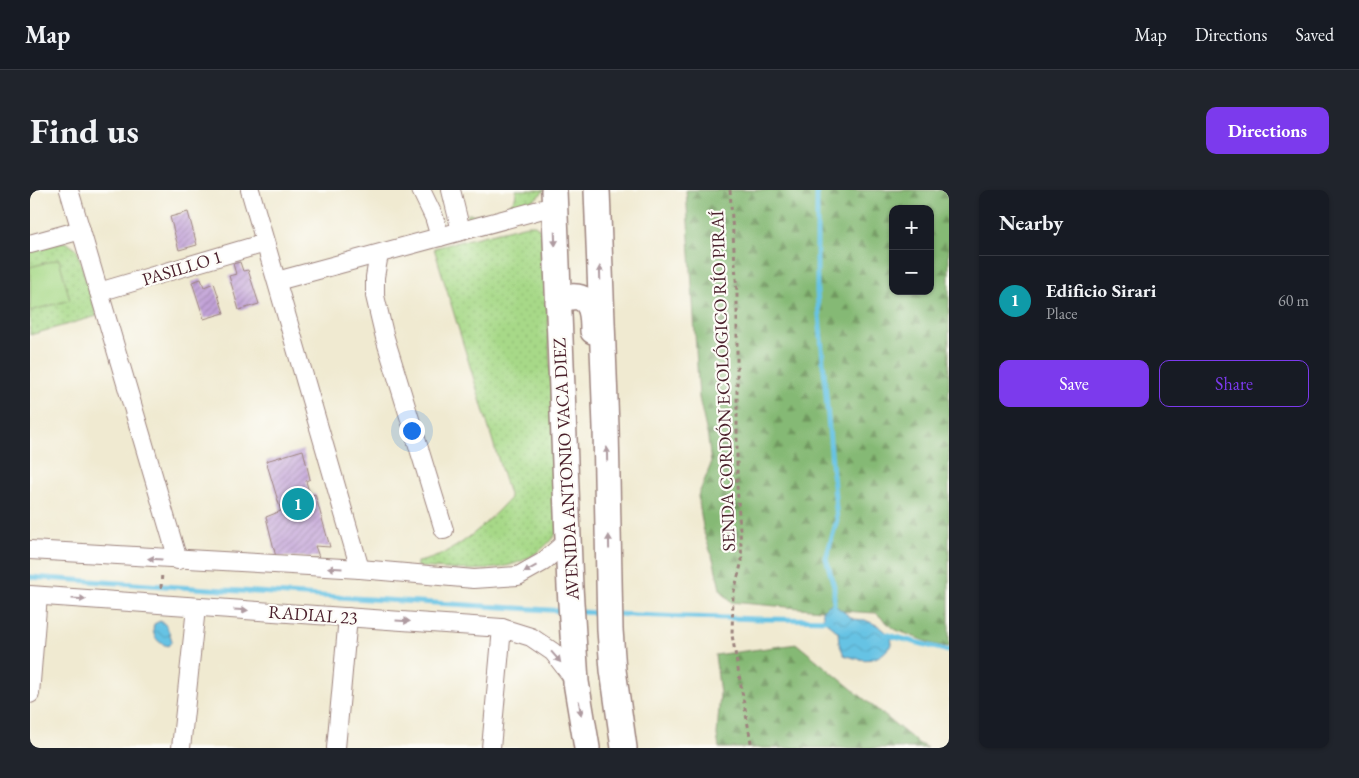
<!DOCTYPE html>
<meta charset="utf-8">
<style>
:root{--surface:#171b24;--page:#20242c;--text:#f1f3f6;--muted:#9ea1a6;--line:#363941;--accent:#7c3aed}
body{margin:0;font-family:"EB Garamond",serif;background:var(--page);color:var(--text)}
.controls{position:absolute;right:15px;top:15px;display:grid;overflow:hidden;border-radius:10px;box-shadow:0 1px 4px #0004}
.controls button{width:45px;height:45px;display:grid;place-items:center;padding:0;border:0;border-bottom:1px solid var(--line);background:var(--surface);color:var(--text);font:25px sans-serif}
.you{position:absolute;left:381px;top:240px;width:18px;height:18px;margin:-12px;border:4px solid #fff;border-radius:50%;background:#1a73e8;box-shadow:0 0 0 8px #1a73e833}
.badge{display:grid;place-items:center;width:32px;height:32px;border-radius:50%;background:var(--accent);color:#fff;font-size:16px;font-weight:700}
.pin{position:absolute;translate:-50% -50%;border:2px solid #fff;box-shadow:0 1px 5px #0006}
.list{margin:0;padding:0;list-style:none}
h2{display:flex;justify-content:space-between;align-items:center;height:65px;margin:0;padding:0 20px;font-size:21px}
h2 small{font-size:16px;font-weight:400;color:var(--muted)}
.list li{display:grid;grid-template-columns:32px 1fr auto;gap:15px;align-items:center;box-sizing:border-box;height:90px;padding:0 20px;border-top:1px solid var(--line)}
.list b{display:block;font-size:19px;white-space:nowrap}
.list p{margin:0;font-size:16px;white-space:nowrap;color:var(--muted)}
.list em{font-size:16px;font-style:normal;color:var(--muted)}
.actions{display:flex;gap:10px;padding:15px 20px}
.actions a{flex:1;padding:11px 0;border:1px solid var(--accent);border-radius:10px;text-align:center;font-size:18px;color:var(--accent)}
.actions .main{background:var(--accent);color:#fff}
.map{position:relative;flex:none;width:919px;height:558px;overflow:hidden;border-radius:10px}
header{display:flex;align-items:center;gap:30px;box-sizing:border-box;height:70px;padding:0 25px;background:var(--surface);border-bottom:1px solid var(--line)}
header strong{font-size:24px}
nav{display:flex;gap:28px;margin-inline-start:auto;font-size:18px}
.intro{display:flex;align-items:center;justify-content:space-between;box-sizing:border-box;height:120px;padding:0 30px}
h1{margin:0;font-size:35px}
.button{padding:12px 22px;border-radius:10px;background:var(--accent);color:#fff;font-size:18px;font-weight:700}
main{display:flex;gap:30px;padding:0 30px}
aside{flex:1;background:var(--surface);border-radius:10px;box-shadow:0 1px 4px #0004}
.map>svg:first-child{display:block}
.grass{fill:url(#grass-dots);stroke:#787c5a}
.forest{fill:url(#forest-firs);stroke:#686c50;fill-rule:evenodd}
.pitch{fill:#a7d988;stroke:#787c5a}
.water{fill:url(#water-waves);stroke:#587188}
.lines{fill:none;stroke-linecap:round;stroke-linejoin:round}
.stream{stroke:#66c3e4;stroke-width:5}
.building{fill:url(#building-hatch)}
.minor-casing{stroke:#9d847e;stroke-width:20}
.highway-casing{stroke:#9d847e;stroke-width:28}
.path{stroke:#9d847e;stroke-width:3;stroke-dasharray:4 4;stroke-linecap:butt}
.minor{stroke:#fff;stroke-width:18}
.highway{stroke:#fff;stroke-width:25}
.oneway{fill:#ae9aa0}
.labels{text-anchor:middle;stroke-width:4.5;stroke-linejoin:round;paint-order:stroke}
.street-label{font-size:18px;fill:#4a1f2b;stroke:#fdfcf7}
</style>
<header>
<strong>Map</strong>
<nav><a>Map</a><a>Directions</a><a>Saved</a></nav>
</header>
<div class="intro"><h1>Find us</h1><a class="button">Directions</a></div>
<main>
<div class="map">
<svg width="919" height="558" viewBox="0 0 919 558">
<defs>
<pattern id="grass-dots" width="8" height="8" patternUnits="userSpaceOnUse" patternTransform="scale(1.25)"><rect width="8" height="8" fill="#a7d988"/><path d="M2 2h.1M6 6h.1" fill="none" stroke="#91ba76" stroke-width="1.8" stroke-linecap="round"/></pattern>
<pattern id="forest-firs" width="22" height="20" patternUnits="userSpaceOnUse" patternTransform="scale(1.25)"><rect width="22" height="20" fill="#85b974"/><path d="M5 1l3.5 6h-7zM16 11l3.5 6h-7z" fill="#6f965f"/></pattern>
<pattern id="water-waves" width="16" height="10" patternUnits="userSpaceOnUse" patternTransform="scale(1.25)"><rect width="16" height="10" fill="#66c3e4"/><path d="M0 5q4-4 8 0t8 0" fill="none" stroke="#5aa7c4"/></pattern>
<pattern id="building-hatch" width="6" height="6" patternUnits="userSpaceOnUse" patternTransform="scale(1.25)"><rect width="6" height="6" fill="#c2a3d8"/><path d="M-1 1l2-2M0 6l6-6M5 7l2-2" fill="none" stroke="#a084af"/></pattern>
</defs>
<rect width="100%" height="100%" fill="#fdfcf7"/>
<filter id="ink" filterUnits="userSpaceOnUse"><feTurbulence type="fractalNoise" baseFrequency=".02" numOctaves="2"/><feDisplacementMap in="SourceGraphic" scale="10" xChannelSelector="R" yChannelSelector="G"/><feConvolveMatrix kernelMatrix="1 2 1 2 8 2 1 2 1" color-interpolation-filters="sRGB"/></filter>
<filter id="wash" filterUnits="userSpaceOnUse"><feTurbulence type="fractalNoise" baseFrequency=".0096" numOctaves="4" result="noise"/><feDisplacementMap in="SourceGraphic" scale="20" xChannelSelector="R" yChannelSelector="G"/><feGaussianBlur stdDeviation="1.12" result="paint"/><feColorMatrix in="noise" values="0 0 0 0 0 0 0 0 0 0 0 0 0 0 0 0 0 1.4 0 .05"/><feComposite in="paint" operator="in"/></filter>
<g filter="url(#wash)">
<rect width="100%" height="100%" fill="#f0ead1"/>
<g class="grass">
<path d="M486,0h29l-10,9 -63,19h-6l2,-4c9,2 34,-4 42,-10 5,-4 6,-8 6,-14z"/>
<path d="M497,35h8l9,8 14,298c-33,48 -90,39 -141,36v-5c37,-6 68,-37 93,-64l-76,-250z"/>
<path d="M36,52l11,8 20,66 -67,19v-86z"/>
</g>
<g class="forest">
<path d="M656,0h263v457l-14,-2 -41,-16 -18,-16 -54,-3 -92,-8 -10,-13 -6,-27 -10,-29 -6,-37 13,-32 -3,-26 -9,-40zM863,19h37v82h-37z"/>
<path d="M767,454l121,99 9,5h-208l-2,-13 3,-42 -5,-38z"/>
</g>
<path class="pitch" d="M29,69l11,41 -40,11v-44z"/>
<g class="water">
<path d="M802,413l21,16 12,1 14,6 12,10 1,8c-14,19 -28,18 -48,11l-5,-12 -1,-11 -14,-12 -2,-10z"/>
<path d="M130,431c7,2 10,13 12,20l-4,5c-11,-3 -17,-11 -14,-22z"/>
</g>
<g class="lines">
<g class="stream">
<path d="M787,0v102l20,228 -11,38 8,28v24"/>
<path d="M0,387l194,13 341,21"/>
<path d="M549,422l24,1"/>
<path d="M586,424c71,4 143,5 214,6"/>
<path d="M854,444l65,17"/>
</g>
</g>
<g id="blocks">
<g class="building">
<path d="M158,22l9,33 -18,5 -9,-33z"/>
<path d="M210,72l3,9 5,-1 11,34 -20,6 -10,-34 7,-2 -3,-10z"/>
<path d="M171,89l3,8 10,-4 10,30 -20,6 -12,-37z"/>
<path d="M273,260l7,29 -4,2 4,15 5,-2 15,53 -15,-1 4,11h-43l-10,-40 15,-6 -15,-50z"/>
</g>
</g>
</g>
<g filter="url(#ink)">
<use href="#blocks" fill-opacity="0" stroke="#9d847e" stroke-width="1"/>
<g class="lines">
<g class="minor-casing">
<g id="minor">
<path d="M39,0l109,370"/>
<path d="M220,0l110,379"/>
<path d="M391,0l13,27 6,20"/>
<path d="M421,0l10,41"/>
<path d="M0,54l51,-14"/>
<path d="M349,64l-4,23v19l10,42 59,192"/>
<path d="M247,91l277,-75"/>
<path d="M69,102l166,-49"/>
<path d="M0,360l330,19 114,10 44,-3 25,-14 25,-22"/>
<path d="M0,405l472,33 29,9 22,15 23,30"/>
<path d="M0,504l8,-98"/>
<path d="M151,558l15,-140"/>
<path d="M306,558l12,-131"/>
<path d="M461,558l11,-120"/>
</g>
</g>
<g class="highway-casing">
<g id="highway">
<path d="M524,0l16,397 6,95 11,66"/>
<path d="M567,0l9,237 4,203 3,40 11,78"/>
<path d="M528,112c12,-8 29,-8 33,8 2,7 2,14 2,21"/>
</g>
</g>
<g class="path">
<path d="M700,0l7,103v192l5,76 -9,34 -1,40 20,113"/>
<path d="M131,398l1,-16"/>
</g>
<use href="#minor" class="minor"/>
<use href="#highway" class="highway"/>
</g>
<defs><path id="oneway-solid" d="M-6-.8H1V-3.2L6.5 0L1 3.2V.8H-6Z" transform="scale(1.25)"/></defs>
<g class="oneway">
<use href="#oneway-solid" transform="translate(525 49) rotate(88)"/>
<use href="#oneway-solid" transform="translate(570 83) rotate(-92)"/>
<use href="#oneway-solid" transform="translate(577 264) rotate(-91)"/>
<use href="#oneway-solid" transform="translate(579 352) rotate(-91)"/>
<use href="#oneway-solid" transform="translate(125 369) rotate(-176)"/>
<use href="#oneway-solid" transform="translate(305 378) rotate(-177)"/>
<use href="#oneway-solid" transform="translate(500 379) rotate(151)"/>
<use href="#oneway-solid" transform="translate(49 409) rotate(4)"/>
<use href="#oneway-solid" transform="translate(211 420) rotate(4)"/>
<use href="#oneway-solid" transform="translate(373 431) rotate(4)"/>
<use href="#oneway-solid" transform="translate(526 467) rotate(49)"/>
<use href="#oneway-solid" transform="translate(550 518) rotate(81)"/>
</g>
</g>
<g class="labels">
<g class="street-label">
<text transform="translate(152 78) rotate(-17)" y="6">PASILLO 1</text>
<text transform="translate(693 191) rotate(-92)" y="6">SENDA CORDÓN ECOLÓGICO RÍO PIRAÍ</text>
<text transform="translate(536 279) rotate(-93)" y="6">AVENIDA ANTONIO VACA DIEZ</text>
<text transform="translate(283 425) rotate(4)" y="6">RADIAL 23</text>
</g>
</g>
</svg>
<div class="controls">
<button>+</button>
<button>−</button>
</div>
<div class="you"></div>
<div class="pin badge" style="left:268px;top:314px;background:#0f9aa8">1</div>
</div>
<aside>
<h2>Nearby<small></small></h2>
<ul class="list">
<li><span class="badge" style="background:#0f9aa8">1</span><div><b>Edificio Sirari</b><p>Place</p></div><em>60 m</em></li>
</ul>
<div class="actions"><a class="main">Save</a><a>Share</a></div>
</aside>
</main>
